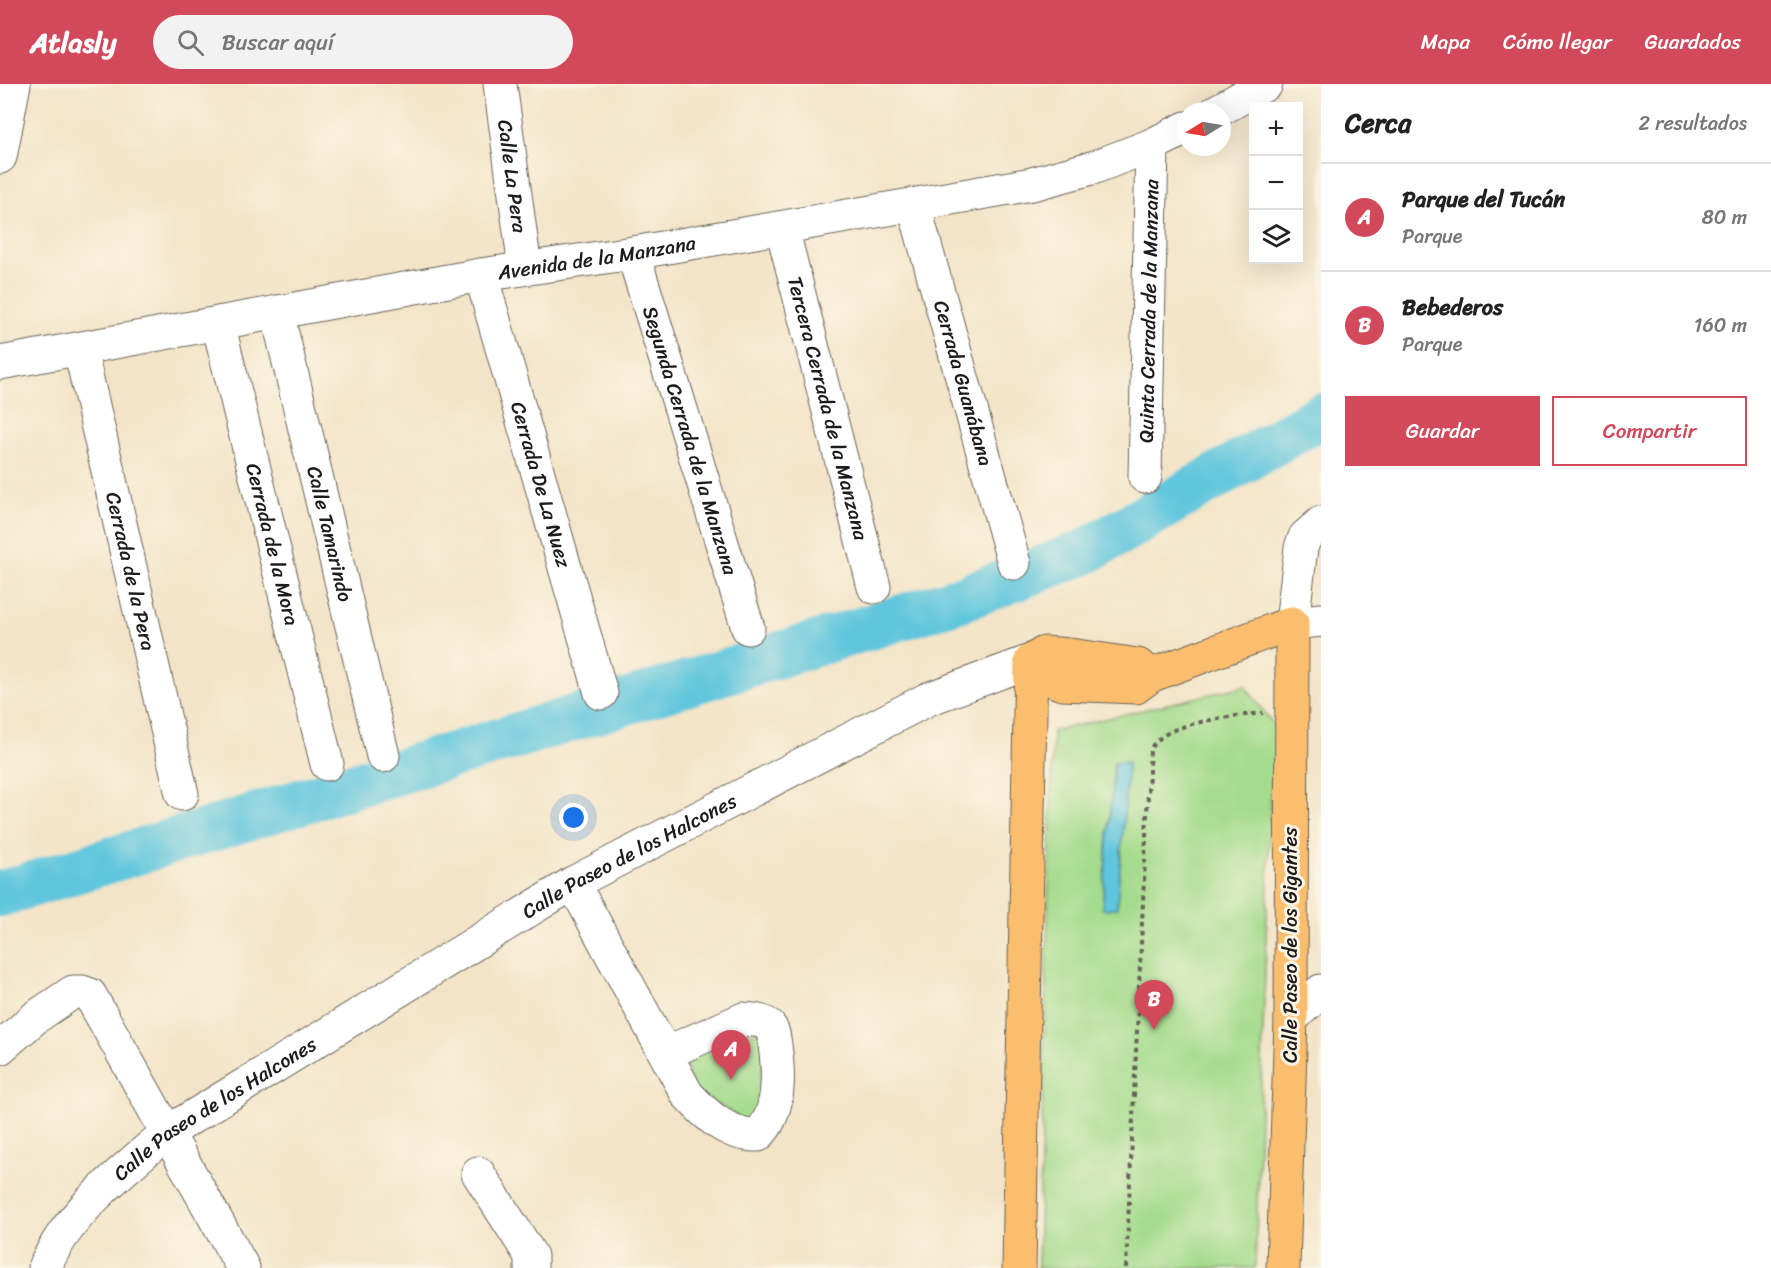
<!DOCTYPE html>
<html lang="es">
<meta charset="utf-8">
<style>
:root{--surface:#fff;--page:#f2f2f2;--text:#222;--muted:#767676;--line:#e0e0e0;--accent:#d1495b}
body{margin:0;font-family:Sriracha,sans-serif;background:var(--page);color:var(--text)}
.controls{position:absolute;right:18px;top:18px;display:grid;overflow:hidden;border-radius:0px;box-shadow:0 6px 24px #0002}
.controls button{width:54px;height:54px;display:grid;place-items:center;padding:0;border:0;border-bottom:2px solid var(--line);background:var(--surface);color:var(--text);font:30px sans-serif}
.compass{position:absolute;left:1177px;top:18px;width:54px;height:54px;border-radius:50%;background:var(--surface);box-shadow:0 6px 24px #0002;rotate:259deg}
.you{position:absolute;left:574px;top:734px;width:21px;height:21px;margin:-15px;border:4px solid #fff;border-radius:50%;background:#1a73e8;box-shadow:0 0 0 9px #1a73e833}
.badge{display:grid;place-items:center;width:39px;height:39px;border-radius:50%;background:var(--accent);color:#fff;font-size:20px;font-weight:700}
.pin{position:absolute;translate:-50% -50px;filter:drop-shadow(0 2px 3px #0008)}
.pin::after{content:'';position:absolute;top:32px;width:21px;height:18px;background:inherit;clip-path:polygon(0 0,100% 0,50% 100%)}
.list{margin:0;padding:0;list-style:none}
h2{display:flex;justify-content:space-between;align-items:center;height:78px;margin:0;padding:0 24px;font-size:26px}
h2 small{font-size:20px;font-weight:400;color:var(--muted)}
.list li{display:grid;grid-template-columns:39px 1fr auto;gap:18px;align-items:center;box-sizing:border-box;height:108px;padding:0 24px;border-top:2px solid var(--line)}
.list b{display:block;font-size:22px;white-space:nowrap}
.list p{margin:0;font-size:20px;white-space:nowrap;color:var(--muted)}
.list em{font-size:20px;font-style:normal;color:var(--muted)}
.actions{display:flex;gap:12px;padding:18px 24px}
.actions a{flex:1;padding:14px 0;border:2px solid var(--accent);border-radius:0px;text-align:center;font-size:21px;color:var(--accent)}
.actions .main{background:var(--accent);color:#fff}
.icon{flex:none;width:33px;height:33px;fill:none;stroke:currentColor;stroke-width:2;stroke-linecap:round;stroke-linejoin:round}
.map{position:relative;flex:none;width:1321px;height:1184px;overflow:hidden}
header{display:flex;align-items:center;gap:36px;box-sizing:border-box;height:84px;padding:0 30px;background:var(--accent);color:#fff}
header strong{font-size:28px}
nav{display:flex;gap:33px;margin-inline-start:auto;font-size:21px}
.search{width:420px;height:54px;background:var(--page);display:flex;align-items:center;gap:15px;box-sizing:border-box;padding:0 21px;border-radius:33px;color:var(--muted);font-size:22px}
main{display:flex}
aside{flex:1;background:var(--surface)}
.map>svg:first-child{display:block}
.green{fill:#a4db8c;stroke:#607c54;stroke-width:1.5}
.water{fill:#60c6dd;stroke:#3e717c;stroke-width:1.5}
.lines{fill:none;stroke-linecap:round;stroke-linejoin:round}
.river{stroke:#60c6dd;stroke-width:46}
.minor-casing{stroke:#676258;stroke-width:35}
.major-casing{stroke:#676258;stroke-width:35}
.path{stroke:#676258;stroke-width:4;stroke-dasharray:4.5 4.5;stroke-linecap:butt}
.minor{stroke:#fff;stroke-width:33}
.major{stroke:#fabe6e;stroke-width:33}
.labels{text-anchor:middle;stroke-width:6;stroke-linejoin:round;paint-order:stroke}
.street-label{font-size:20px;fill:#1c1c1c;stroke:#fcf5e5}
</style>
<header>
<strong>Atlasly</strong>
<div class="search"><svg class="icon" aria-label="search" viewBox="0 0 24 24"><circle cx="10" cy="10" r="6"/><path d="M15 15l6 6"/></svg>Buscar aquí</div>
<nav><a>Mapa</a><a>Cómo llegar</a><a>Guardados</a></nav>
</header>
<main>
<div class="map">
<svg width="1321" height="1184" viewBox="0 0 1321 1184">
<rect width="100%" height="100%" fill="#fcf5e5"/>
<filter id="ink" filterUnits="userSpaceOnUse"><feTurbulence type="fractalNoise" baseFrequency=".0167" numOctaves="2"/><feDisplacementMap in="SourceGraphic" scale="12" xChannelSelector="R" yChannelSelector="G"/><feConvolveMatrix kernelMatrix="1 2 1 2 8 2 1 2 1" color-interpolation-filters="sRGB"/></filter>
<filter id="wash" filterUnits="userSpaceOnUse"><feTurbulence type="fractalNoise" baseFrequency=".008" numOctaves="4" result="noise"/><feDisplacementMap in="SourceGraphic" scale="24" xChannelSelector="R" yChannelSelector="G"/><feGaussianBlur stdDeviation="1.35" result="paint"/><feColorMatrix in="noise" values="0 0 0 0 0 0 0 0 0 0 0 0 0 0 0 0 0 1.4 0 .05"/><feComposite in="paint" operator="in"/></filter>
<g filter="url(#wash)">
<rect width="100%" height="100%" fill="#f3e4c8"/>
<g class="green">
<path d="M1245,602l34,46 -8,59 -16,477h-217l15,-537z"/>
<path d="M765,947l-6,98 -66,-38 -10,-39 34,-16z"/>
</g>
<path class="water" d="M1128,678l-11,146 -15,1 12,-146z"/>
<g class="lines">
<path class="river" d="M0,810l958,-294 127,-48 236,-136"/>
</g>
</g>
<g filter="url(#ink)">
<g class="lines">
<g class="minor-casing">
<g id="minor">
<path id="s1" d="M500,0l25,184"/>
<path d="M1217,27l49,-27"/>
<path d="M0,73l14,-73"/>
<path id="s2" d="M914,122l100,357"/>
<path id="s3" d="M782,144l92,359"/>
<path id="s4" d="M633,169l115,375"/>
<path id="s5" d="M481,191l120,418"/>
<path id="s6" d="M277,228l106,444"/>
<path id="s7" d="M218,239l109,441"/>
<path id="s8" d="M80,265l102,445"/>
<path id="s9" d="M0,279l481,-88 152,-22 399,-69 63,-17 57,-22 34,-17"/>
<path id="s10" d="M1145,393l7,-332"/>
<path d="M1321,439l-16,14 -4,11 -9,75 29,-3"/>
<path d="M573,799l114,211c19,21 41,42 71,41 23,-22 21,-61 17,-90 -1,-6 -1,-13 -5,-18 -6,-7 -18,-7 -26,-8l-78,34"/>
<path d="M1291,935l30,-28"/>
<path d="M0,964l36,-31 37,-25h9l8,3 153,273"/>
<path d="M478,1089l53,83v12"/>
<path id="s11" d="M45,1184c19,-52 82,-101 123,-136l405,-249 355,-184 103,-38"/>
</g>
</g>
<g class="major-casing">
<g id="major">
<path d="M1031,577l8,14 23,9 74,3 16,-12 140,-52 -1,396 -8,249"/>
<path d="M1031,577l13,-8 26,2 68,10 14,10"/>
<path d="M1019,1184l12,-607"/>
</g>
</g>
<path class="path" d="M1126,1184l24,-518c2,-4 5,-8 9,-11 20,-18 77,-23 104,-26"/>
<use href="#minor" class="minor"/>
<use href="#major" class="major"/>
</g>
</g>
<g class="labels">
<g class="street-label">
<text dy="7" stroke="none"><textPath href="#s1" startOffset="93">Calle La Pera</textPath></text>
<text dy="7" stroke="none"><textPath href="#s9" startOffset="606">Avenida de la Manzana</textPath></text>
<text dy="7" stroke="none"><textPath href="#s10" startOffset="166">Quinta Cerrada de la Manzana</textPath></text>
<text dy="7" stroke="none"><textPath href="#s2" startOffset="184">Cerrada Guanábana</textPath></text>
<text dy="7" stroke="none"><textPath href="#s3" startOffset="186">Tercera Cerrada de la Manzana</textPath></text>
<text dy="7" stroke="none"><textPath href="#s4" startOffset="196">Segunda Cerrada de la Manzana</textPath></text>
<text dy="7" stroke="none"><textPath href="#s5" startOffset="218">Cerrada De La Nuez</textPath></text>
<text dy="7" stroke="none"><textPath href="#s6" startOffset="228">Calle Tamarindo</textPath></text>
<text dy="7" stroke="none"><textPath href="#s7" startOffset="228">Cerrada de la Mora</textPath></text>
<text dy="7" stroke="none"><textPath href="#s8" startOffset="228">Cerrada de la Pera</textPath></text>
<text dy="7" stroke="none"><textPath href="#s11" startOffset="723">Calle Paseo de los Halcones</textPath></text>
<text transform="translate(1290 861) rotate(-90)" y="7">Calle Paseo de los Gigantes</text>
<text dy="7" stroke="none"><textPath href="#s11" startOffset="237">Calle Paseo de los Halcones</textPath></text>
</g>
</g>
</svg>
<div class="controls">
<button>+</button>
<button>−</button>
<button><svg class="icon" aria-label="layers" viewBox="0 0 24 24"><path d="M12 4l9 5-9 5-9-5zM3 14l9 5 9-5"/></svg></button>
</div>
<svg class="compass" viewBox="-18 -18 36 36"><path d="M0-13l5 13h-10z" fill="#e53935"/><path d="M0 13l5-13h-10z" fill="#767676"/></svg>
<div class="you"></div>
<div class="pin badge" style="left:731px;top:996px">A</div>
<div class="pin badge" style="left:1154px;top:946px">B</div>
</div>
<aside>
<h2>Cerca<small>2 resultados</small></h2>
<ul class="list">
<li><span class="badge">A</span><div><b>Parque del Tucán</b><p>Parque</p></div><em>80 m</em></li>
<li><span class="badge">B</span><div><b>Bebederos</b><p>Parque</p></div><em>160 m</em></li>
</ul>
<div class="actions"><a class="main">Guardar</a><a>Compartir</a></div>
</aside>
</main>
